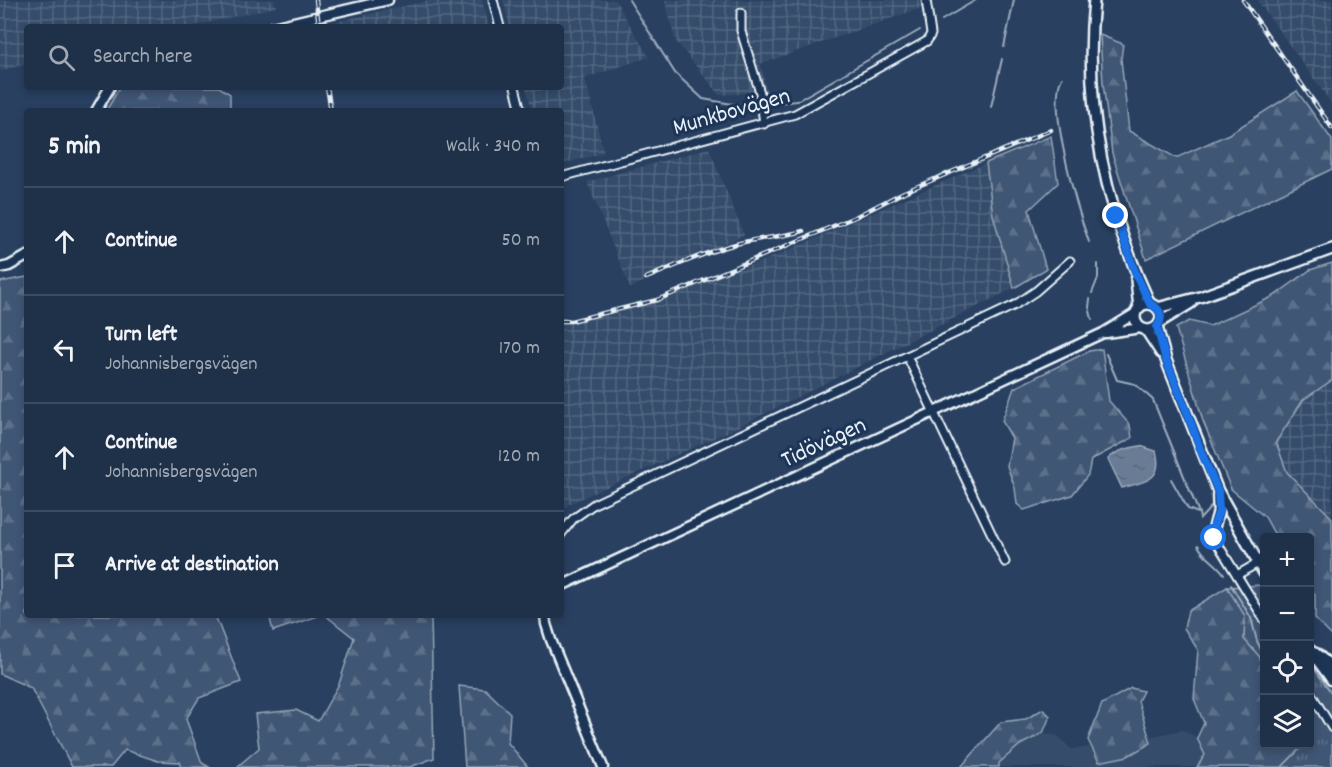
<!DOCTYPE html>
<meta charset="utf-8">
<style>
:root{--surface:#1f3049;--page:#273850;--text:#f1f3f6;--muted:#a1a9b4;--line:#3c4b61}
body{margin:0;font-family:Dekko,sans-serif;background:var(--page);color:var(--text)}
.controls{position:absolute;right:18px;bottom:18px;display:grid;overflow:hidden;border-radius:6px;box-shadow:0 3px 9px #0003}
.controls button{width:54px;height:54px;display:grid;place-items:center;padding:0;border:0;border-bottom:2px solid var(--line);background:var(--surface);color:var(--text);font:30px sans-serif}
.stop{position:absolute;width:18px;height:18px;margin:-14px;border:4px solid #1a73e8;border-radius:50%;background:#fff}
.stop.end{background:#1a73e8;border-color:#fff;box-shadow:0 2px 6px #0008}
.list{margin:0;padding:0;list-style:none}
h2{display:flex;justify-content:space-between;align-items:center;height:78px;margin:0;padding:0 24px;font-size:26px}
h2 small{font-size:20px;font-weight:400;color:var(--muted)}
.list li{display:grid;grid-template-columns:39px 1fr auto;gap:18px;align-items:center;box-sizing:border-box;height:108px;padding:0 24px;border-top:2px solid var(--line)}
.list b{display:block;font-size:22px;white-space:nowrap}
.list p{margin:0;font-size:20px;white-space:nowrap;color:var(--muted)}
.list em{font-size:20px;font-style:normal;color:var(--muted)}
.icon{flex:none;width:33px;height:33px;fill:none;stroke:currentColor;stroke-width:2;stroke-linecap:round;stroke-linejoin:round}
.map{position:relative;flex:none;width:1332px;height:767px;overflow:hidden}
.search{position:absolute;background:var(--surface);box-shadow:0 3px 9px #0003;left:24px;top:24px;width:540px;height:66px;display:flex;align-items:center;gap:15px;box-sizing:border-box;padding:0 21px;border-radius:6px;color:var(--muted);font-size:22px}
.panel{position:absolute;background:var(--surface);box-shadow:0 3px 9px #0003;left:24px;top:108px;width:540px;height:510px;border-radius:6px}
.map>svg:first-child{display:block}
.built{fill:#364d6b}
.industrial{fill:url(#industrial-grid)}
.forest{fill:url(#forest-firs);stroke:#94a4b6;stroke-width:1.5}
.park{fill:url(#park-tufts);stroke:#94a4b6;stroke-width:1.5}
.water{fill:url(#water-ripples);stroke:#9dabbd;stroke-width:1.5}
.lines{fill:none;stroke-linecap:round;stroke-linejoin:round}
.stream{stroke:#9dabbd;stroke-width:2}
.minor-casing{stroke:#e8f1f8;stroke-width:11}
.tertiary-casing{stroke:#e8f1f8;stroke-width:13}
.secondary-casing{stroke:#e8f1f8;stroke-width:14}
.minor{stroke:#1d3557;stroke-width:7}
.tertiary{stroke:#1d3557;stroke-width:8}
.secondary{stroke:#1d3557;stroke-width:9}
.rail-casing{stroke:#e8f1f8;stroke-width:4.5}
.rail{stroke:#1d3557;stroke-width:2;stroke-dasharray:7;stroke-linecap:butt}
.route{stroke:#1a73e8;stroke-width:8}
.labels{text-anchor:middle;stroke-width:6;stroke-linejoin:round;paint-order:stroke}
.street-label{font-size:24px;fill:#e8f1f8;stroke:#1d3557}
</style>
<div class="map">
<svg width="1332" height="767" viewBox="0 0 1332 767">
<defs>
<pattern id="industrial-grid" width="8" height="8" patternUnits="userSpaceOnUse" patternTransform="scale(1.5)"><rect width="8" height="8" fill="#364d6b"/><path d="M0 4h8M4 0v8" fill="none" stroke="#536781"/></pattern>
<pattern id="forest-firs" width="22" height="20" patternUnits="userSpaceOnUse" patternTransform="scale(1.5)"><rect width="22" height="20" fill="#415774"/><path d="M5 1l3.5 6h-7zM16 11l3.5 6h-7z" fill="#5c7089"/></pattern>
<pattern id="park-tufts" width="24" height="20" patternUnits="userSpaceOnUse" patternTransform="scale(1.5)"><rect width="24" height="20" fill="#415774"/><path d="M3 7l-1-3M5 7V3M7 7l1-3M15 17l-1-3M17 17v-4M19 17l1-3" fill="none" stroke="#5c7089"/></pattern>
<pattern id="water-ripples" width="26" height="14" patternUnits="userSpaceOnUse" patternTransform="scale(1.5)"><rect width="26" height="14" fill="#6b7c95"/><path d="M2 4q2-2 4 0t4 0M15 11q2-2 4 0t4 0" fill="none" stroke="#5a6573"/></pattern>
</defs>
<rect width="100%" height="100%" fill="#294061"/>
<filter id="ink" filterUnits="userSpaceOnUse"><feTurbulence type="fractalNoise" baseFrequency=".0167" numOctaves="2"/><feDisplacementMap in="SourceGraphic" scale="12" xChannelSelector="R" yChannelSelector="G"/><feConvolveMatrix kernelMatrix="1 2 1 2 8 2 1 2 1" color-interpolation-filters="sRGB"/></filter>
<g filter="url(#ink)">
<path class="built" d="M1183,730l14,8 8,17 -8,12h-198l-1,-4 22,-18 23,-12 15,3 13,13 20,-2 8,15 29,-6 23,-13 -3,-6z"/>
<g class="industrial">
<path d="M0,0h274l2,7 -87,20h-162v37l-27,7z"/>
<path d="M431,0h51l7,27h-157l-1,-4z"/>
<path d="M503,0h112l34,57 -64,21 19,75 -43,11v-53h-29l-6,-24h35v-60h-51z"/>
<path d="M665,0h254l2,8 -161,56 7,28 -48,3 -44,-55z"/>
<path d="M1257,0h75v104z"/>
<path d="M709,148l35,87 -114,53 -43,-106z"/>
<path d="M986,163l7,52 21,73 -278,140 -169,77 -6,8v-193l53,-6 159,-57z"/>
<path d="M1332,375v143l-45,-46 -11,-30 27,-42z"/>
</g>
<g class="forest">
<path d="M1100,35l23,9 -2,15 8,72 47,27 53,-24 68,-43 35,49v29l-186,90 -34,-106 -9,-70z"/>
<path d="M120,87h99l11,7v17h-124z"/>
<path d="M1051,136l7,47 -29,27 17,59 -32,19 -21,-73 -7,-52z"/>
<path d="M1332,263v117l-29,20 -27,42 11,30 45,46v118l-17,-17v-24l-5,-6v-51l-34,-1 -11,-20 -34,-28 -28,-68 -27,-93 13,-7 21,5 64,-30 36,-26z"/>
<path d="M27,277v338h188l26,67 -42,16 -13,21 16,44 7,4h-29v-5l-22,-1 -33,-11 -14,17h-39l-41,-79 -31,-14v-392z"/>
<path d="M1102,349l7,52 21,24 2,13 -41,22 -3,15 -16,20 -48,15 -7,-6 -2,-16 -8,-22 5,-28 -10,-17 12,-33 75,-37z"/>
<path d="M1227,587l19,29 -2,23 16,18 4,26v61l35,1 1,3 -18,19h-85l8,-12 -8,-17 7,-15 -10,-24 4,-49 -14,-22 4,-17z"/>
<path d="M269,615h52l-48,16z"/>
<path d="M325,615h106l3,143 -24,9h-173l22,-19 -4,-34 41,-4 22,11 21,-37 15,-46z"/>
<path d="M459,686l26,3 25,24 -2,30 20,24h-63z"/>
<path d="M1131,688l12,3 -5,10 13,42 -23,13 -29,6 -11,-22 14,-36z"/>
<path d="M1043,709l7,7 -7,17 -23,12 -21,18v4h-38l40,-45 25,-3z"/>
</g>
<g class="park">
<path d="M1263,585l1,2v96l-4,-26 -16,-18 1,-23 -18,-29z"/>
<path d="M1310,663l22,31v73h-50l18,-18 -1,-4 11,-1z"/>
</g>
<path class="water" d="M1140,446l16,5c8,30 -12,31 -34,37l-14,-29c9,-9 20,-11 32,-13z"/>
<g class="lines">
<g class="stream">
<path d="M629,0l46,73 28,26 29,5 22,1"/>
<path d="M942,20l34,-20"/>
<path d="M1004,47l10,-47"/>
<path d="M1062,78c-16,27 16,133 27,164"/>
<path d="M768,104l29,-3 123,-71"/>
<path d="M991,107l11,-48"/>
<path d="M1092,293l6,-15v-14"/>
<path d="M1090,299l-1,8 3,12"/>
<path d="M1106,354l11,26 18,4 18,16 46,113 1,6"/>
<path d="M1171,479l17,30 10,4"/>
<path d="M1200,519l11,-12"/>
<path d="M1198,545c5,12 19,18 26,29"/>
<path d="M1231,585l20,33 6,23 7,15"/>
</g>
<g class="minor-casing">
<g id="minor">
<path d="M493,0l7,27"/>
<path d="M741,13v18l19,62 4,31"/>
<path d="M515,87l6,24"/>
<path d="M561,177l234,-63 132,-73 4,-7 -5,-34"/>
<path d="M907,356l98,206"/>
<path d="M561,534l12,-15 21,-15 421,-199 21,-14 34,-30"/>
<path d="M1214,538l50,81"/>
<path d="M1237,575l21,-12"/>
<path d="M1310,692l22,36"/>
</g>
</g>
<g class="tertiary-casing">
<g id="tertiary">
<path d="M272,27l116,-27"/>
<path d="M96,111l14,-24"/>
<path d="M0,268l9,-2 18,-10"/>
<path d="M1106,333l35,-5"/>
<path d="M561,586l542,-253 33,-20"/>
<path d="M545,615l1,9 5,16 52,127"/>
</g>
</g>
<g class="secondary-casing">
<g id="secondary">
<path d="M1094,0c-11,105 12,209 56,304"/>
<path d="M1136,280l3,28"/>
<circle cx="1148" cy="317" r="13"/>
<path d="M1157,308l43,-11 132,-48"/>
<path d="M1160,322l31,-19"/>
<path d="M1157,327l9,33 52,131 46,82"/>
<path d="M1146,330l15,23"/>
<path d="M1214,538c-2,-10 2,-16 4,-25 1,-6 -1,-13 0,-20"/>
<path d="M1310,650l22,30"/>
<path d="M1315,653l17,14"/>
</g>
</g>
<use href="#minor" class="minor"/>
<use href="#tertiary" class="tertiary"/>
<use href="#secondary" class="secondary"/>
<g class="rail-casing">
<g id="rail">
<path d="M316,0l3,27"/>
<path d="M1243,0l89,128"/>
<path d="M327,87l4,24"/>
<path d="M646,278c27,-11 55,-24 83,-32 24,-8 50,-8 74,-15"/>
<path d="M561,321h10l86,-21 198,-83 49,-25 147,-62"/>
</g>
</g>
<use href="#rail" class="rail"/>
</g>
</g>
<g class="lines" filter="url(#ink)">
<path class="route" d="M1116,216l19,56 15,32c11,5 14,13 7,23l9,33 21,52 15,42 16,37 1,20 -5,14 -1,9 1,4"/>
</g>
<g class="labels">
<g class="street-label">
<text transform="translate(731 110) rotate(-16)" y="8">Munkbovägen</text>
<text transform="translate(823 441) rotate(-25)" y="8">Tidövägen</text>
</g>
</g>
</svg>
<div class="controls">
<button>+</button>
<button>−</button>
<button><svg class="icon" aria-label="locate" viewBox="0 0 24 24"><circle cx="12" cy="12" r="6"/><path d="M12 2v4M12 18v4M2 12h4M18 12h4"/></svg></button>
<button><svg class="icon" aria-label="layers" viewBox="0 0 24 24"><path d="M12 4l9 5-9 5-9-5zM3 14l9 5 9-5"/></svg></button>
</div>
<div class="stop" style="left:1214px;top:538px"></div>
<div class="stop end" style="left:1116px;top:216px"></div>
<div class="search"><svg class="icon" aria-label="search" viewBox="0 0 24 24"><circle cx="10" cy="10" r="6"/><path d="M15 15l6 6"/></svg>Search here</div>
<section class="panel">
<h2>5 min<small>Walk · 340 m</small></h2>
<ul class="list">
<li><svg class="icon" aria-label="ahead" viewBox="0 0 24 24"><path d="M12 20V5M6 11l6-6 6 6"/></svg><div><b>Continue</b></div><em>50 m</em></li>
<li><svg class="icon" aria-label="left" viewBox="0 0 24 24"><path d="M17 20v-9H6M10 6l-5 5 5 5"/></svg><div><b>Turn left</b><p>Johannisbergsvägen</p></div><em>170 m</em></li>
<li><svg class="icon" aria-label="ahead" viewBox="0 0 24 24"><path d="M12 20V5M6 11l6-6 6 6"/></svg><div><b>Continue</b><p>Johannisbergsvägen</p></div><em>120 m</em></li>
<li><svg class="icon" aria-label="arrive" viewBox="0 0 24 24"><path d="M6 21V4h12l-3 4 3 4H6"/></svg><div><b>Arrive at destination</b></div></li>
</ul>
</section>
</div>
